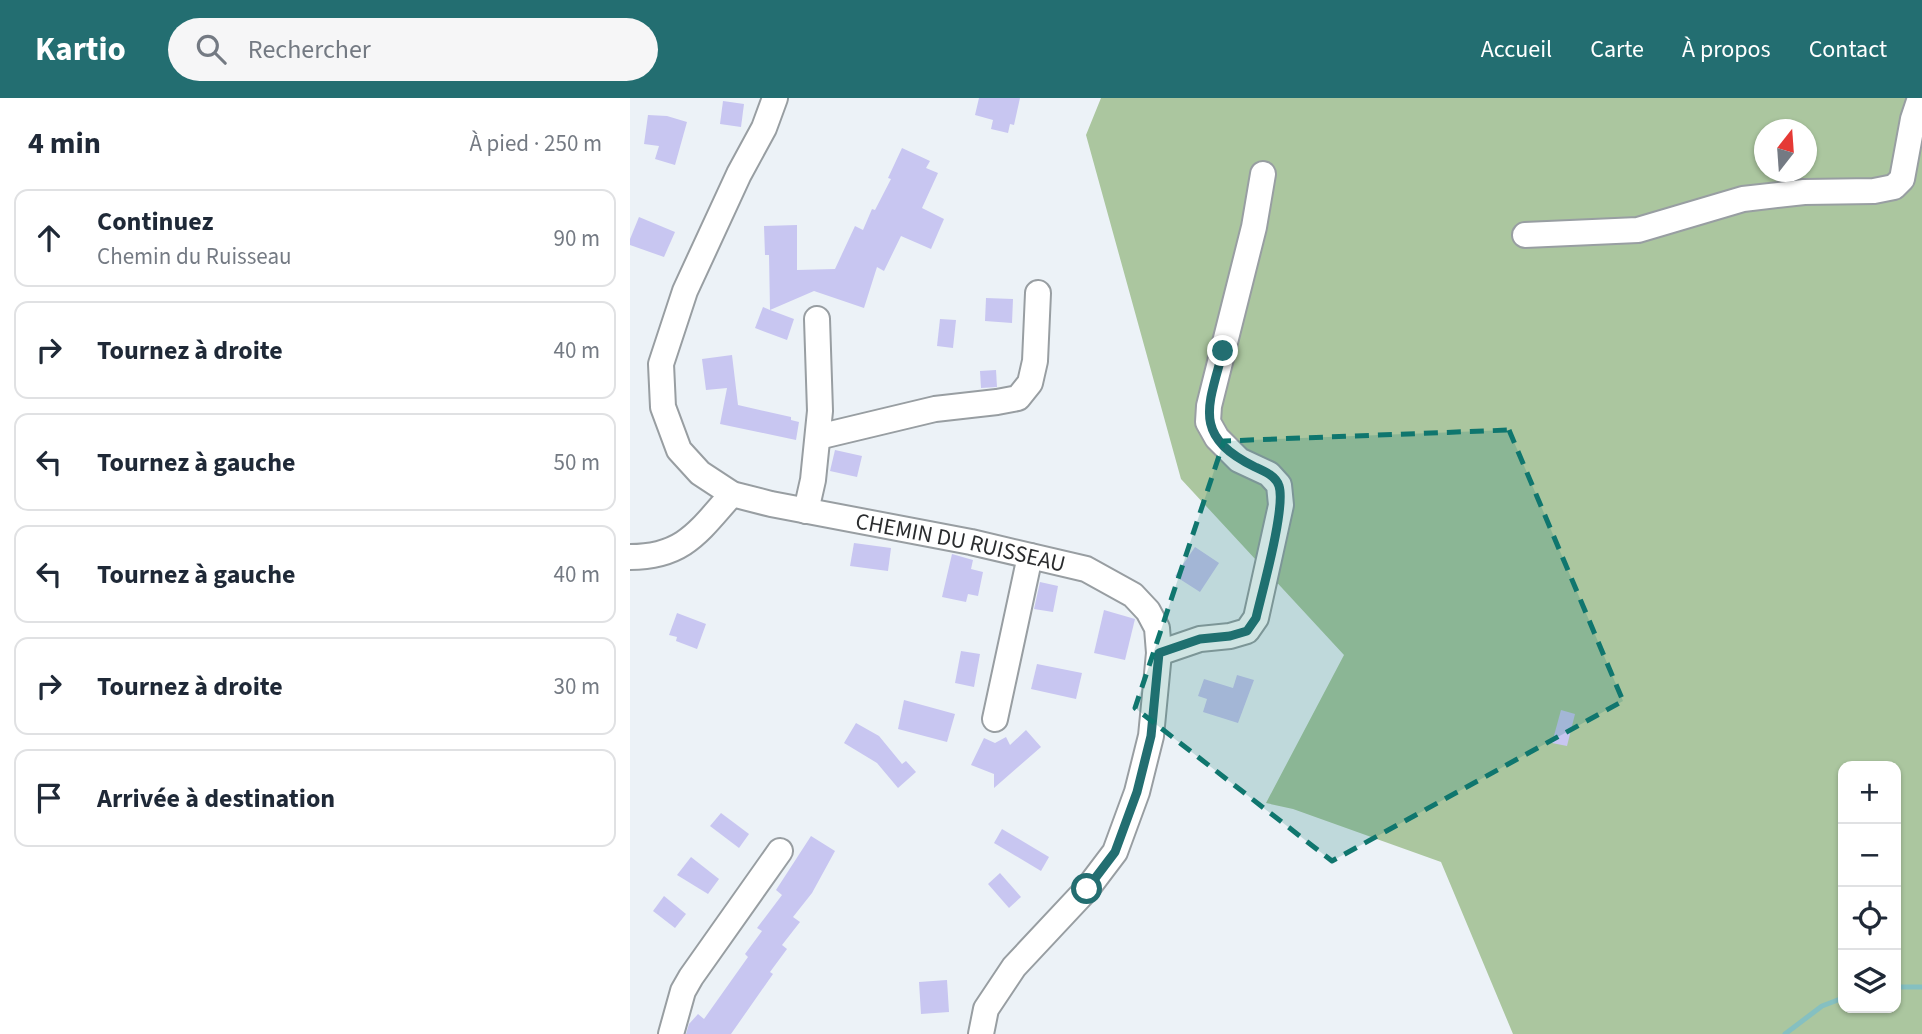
<!DOCTYPE html>
<html lang="fr">
<meta charset="utf-8">
<style>
:root{--surface:#fff;--page:#f6f6f7;--text:#1f2937;--muted:#747a83;--line:#e0e1e3;--accent:#236e71}
body{margin:0;font-family:"Source Sans 3",sans-serif;background:var(--page);color:var(--text)}
.controls{position:absolute;right:21px;bottom:21px;display:grid;overflow:hidden;border-radius:14px;box-shadow:0 2px 5px #0004}
.controls button{width:63px;height:63px;display:grid;place-items:center;padding:0;border:0;border-bottom:2px solid var(--line);background:var(--surface);color:var(--text);font:35px sans-serif}
.compass{position:absolute;left:1124px;top:21px;width:63px;height:63px;border-radius:50%;background:var(--surface);box-shadow:0 2px 5px #0004;rotate:17deg}
.stop{position:absolute;width:21px;height:21px;margin:-16px;border:5px solid #236e71;border-radius:50%;background:#fff}
.stop.end{background:#236e71;border-color:#fff;box-shadow:0 2px 7px #0008}
.list{margin:0;padding:0;list-style:none}
h2{display:flex;justify-content:space-between;align-items:center;height:91px;margin:0;padding:0 28px;font-size:30px}
h2 small{font-size:23px;font-weight:400;color:var(--muted)}
.list li{display:grid;grid-template-columns:46px 1fr auto;gap:21px;align-items:center;box-sizing:border-box;height:98px;margin:0 14px 14px;padding:0 14px;border:2px solid var(--line);border-radius:14px}
.list b{display:block;font-size:26px;white-space:nowrap}
.list p{margin:0;font-size:23px;white-space:nowrap;color:var(--muted)}
.list em{font-size:23px;font-style:normal;color:var(--muted)}
.icon{flex:none;width:38px;height:38px;fill:none;stroke:currentColor;stroke-width:2;stroke-linecap:round;stroke-linejoin:round}
.map{position:relative;flex:none;width:1292px;height:936px;overflow:hidden}
header{display:flex;align-items:center;gap:42px;box-sizing:border-box;height:98px;padding:0 35px;background:var(--accent);color:#fff}
header strong{font-size:33px}
nav{display:flex;gap:38px;margin-inline-start:auto;font-size:24px}
.search{width:490px;height:63px;background:var(--page);display:flex;align-items:center;gap:18px;box-sizing:border-box;padding:0 24px;border-radius:38px;color:var(--muted);font-size:26px}
main{display:flex}
aside{flex:1;background:var(--surface)}
.map>svg:first-child{display:block}
.forest{fill:#abc69f;fill-rule:evenodd}
.lines{fill:none;stroke-linecap:round;stroke-linejoin:round}
.stream{stroke:#85c0c1;stroke-width:5}
.building{fill:#c8c6f1}
.minor-casing{stroke:#989ea2;stroke-width:28}
.minor{stroke:#fff;stroke-width:24}
.route{stroke:#236e71;stroke-width:9}
.marked{fill:#0f766e;fill-opacity:0.2;stroke:#0f766e;stroke-width:5;stroke-dasharray:14 9;stroke-linejoin:round}
.labels{text-anchor:middle;stroke-width:6;stroke-linejoin:round;paint-order:stroke}
.street-label{font-size:23px;fill:#2a2c2e;stroke:#fff}
</style>
<header>
<strong>Kartio</strong>
<div class="search"><svg class="icon" aria-label="search" viewBox="0 0 24 24"><circle cx="10" cy="10" r="6"/><path d="M15 15l6 6"/></svg>Rechercher</div>
<nav><a>Accueil</a><a>Carte</a><a>À propos</a><a>Contact</a></nav>
</header>
<main>
<aside>
<h2>4 min<small>À pied · 250 m</small></h2>
<ul class="list">
<li><svg class="icon" aria-label="ahead" viewBox="0 0 24 24"><path d="M12 20V5M6 11l6-6 6 6"/></svg><div><b>Continuez</b><p>Chemin du Ruisseau</p></div><em>90 m</em></li>
<li><svg class="icon" aria-label="right" viewBox="0 0 24 24"><path d="M7 20v-9h11M14 6l5 5-5 5"/></svg><div><b>Tournez à droite</b></div><em>40 m</em></li>
<li><svg class="icon" aria-label="left" viewBox="0 0 24 24"><path d="M17 20v-9H6M10 6l-5 5 5 5"/></svg><div><b>Tournez à gauche</b></div><em>50 m</em></li>
<li><svg class="icon" aria-label="left" viewBox="0 0 24 24"><path d="M17 20v-9H6M10 6l-5 5 5 5"/></svg><div><b>Tournez à gauche</b></div><em>40 m</em></li>
<li><svg class="icon" aria-label="right" viewBox="0 0 24 24"><path d="M7 20v-9h11M14 6l5 5-5 5"/></svg><div><b>Tournez à droite</b></div><em>30 m</em></li>
<li><svg class="icon" aria-label="arrive" viewBox="0 0 24 24"><path d="M6 21V4h12l-3 4 3 4H6"/></svg><div><b>Arrivée à destination</b></div></li>
</ul>
</aside>
<div class="map">
<svg width="1292" height="936" viewBox="0 0 1292 936">
<rect width="100%" height="100%" fill="#ecf2f7"/>
<path class="forest" d="M471,0h821v936h-409l-72,-172 -148,-53 -27,-6 78,-148 -163,-176 -95,-344zM1134,32h42v42h-42zM1213,668h53v242h-53z"/>
<g class="lines">
<g class="stream">
<path d="M1266,889h26"/>
<path d="M1155,936l37,-28 21,-8"/>
</g>
</g>
<g class="building">
<path d="M349,0h41l-6,27 -4,-1 -2,9 -17,-4 2,-9 -18,-5z"/>
<path d="M93,3l21,3 -3,23 -21,-3z"/>
<path d="M18,17l19,1 20,6 -12,43 -20,-6 4,-13 -15,-2z"/>
<path d="M272,50l28,13 -4,7 12,5 -16,35 22,11 -13,30 -30,-13 -17,35 -7,-4 -13,41 -50,-17 -44,19 24,9 -7,21 -32,-12 8,-21 7,3 -1,-55h-4l-1,-29 33,-1v45l38,-1 20,-43 8,4 9,-21 3,1 16,-31 -3,-1z"/>
<path d="M9,119l36,15 -11,25 -34,-12v-6z"/>
<path d="M356,200l27,1 -1,24 -27,-2z"/>
<path d="M310,221l16,1 -3,28 -16,-2z"/>
<path d="M102,257l6,50 53,12v3l8,2 -3,18 -76,-16 7,-36 -21,2 -4,-31z"/>
<path d="M366,272l1,17 -16,1 -1,-17z"/>
<path d="M205,352l27,6 -5,21 -27,-6z"/>
<path d="M224,445l37,5 -3,23 -38,-5z"/>
<path d="M565,449l24,16 -19,29 -25,-16z"/>
<path d="M322,456l21,6 -2,9 12,3 -5,24 -10,-2 -2,8 -24,-5z"/>
<path d="M410,484l18,4 -5,26 -19,-3z"/>
<path d="M474,512l31,9 -10,41 -31,-7z"/>
<path d="M47,515l29,11 -9,25 -21,-8 1,-4 -8,-2z"/>
<path d="M331,553l19,3 -6,33 -19,-4z"/>
<path d="M407,566l45,9 -6,26 -45,-10z"/>
<path d="M607,577l17,5 -16,43 -35,-11 4,-13 -9,-3 6,-17 29,9z"/>
<path d="M274,602l51,14 -8,28 -49,-13z"/>
<path d="M931,612l14,4 -8,32 -15,-3z"/>
<path d="M226,625l23,13 23,28 4,-3 10,11 -18,16 -21,-25 -33,-20z"/>
<path d="M396,632l15,17 -47,41v-14l-23,-9 13,-27 11,5 11,-6 4,8z"/>
<path d="M91,715l28,21 -10,14 -29,-22z"/>
<path d="M372,731l47,28 -8,14 -47,-28z"/>
<path d="M181,738l24,15 -23,42 -19,24 7,5 -18,23 5,4 -17,23 3,2 -42,60h-45l3,-10 9,-10 6,5 44,-62 -3,-3 17,-23 -5,-3 25,-33 -6,-5z"/>
<path d="M61,759l28,22 -11,15 -31,-19z"/>
<path d="M370,775l21,24 -12,11 -21,-24z"/>
<path d="M34,798l22,18 -11,14 -22,-17z"/>
<path d="M317,882l2,32 -28,2 -2,-32z"/>
</g>
<g class="lines">
<g class="minor-casing">
<g id="minor">
<path id="s1" d="M145,0l-11,30 -25,46 -54,117 -24,73 2,43 16,43 21,23 32,21 39,10 200,38 115,27 47,26 15,16 9,17 2,25 -8,83 -14,56 -22,60 -28,37 -73,78 -28,42 -5,25"/>
<path d="M895,137l113,-5 105,-31 61,-7 70,-1 20,-4 8,-8 11,-60 7,-21"/>
<path d="M188,339l117,-28 62,-7 21,-4 12,-15 5,-22 3,-68"/>
<path d="M176,413l7,-31 7,-69 -3,-92"/>
<path d="M0,459c54,0 69,-26 102,-63"/>
<path d="M529,555l41,-14 30,-3 17,-5 9,-13 25,-113 -2,-20 -10,-11 -30,-14 -22,-22 -9,-16 1,-16 45,-179 9,-53"/>
<path d="M365,621l35,-163"/>
<path d="M41,936l12,-43 8,-14 89,-126"/>
</g>
</g>
<use href="#minor" class="minor"/>
</g>
<g class="lines">
<path class="route" d="M457,791l28,-37 22,-60 14,-56 8,-83 41,-14 30,-3 17,-5 9,-13c6,-26 30,-111 23,-132 -3,-10 -15,-15 -24,-19 -63,-31 -47,-60 -32,-116"/>
</g>
<path class="marked" d="M879,332l114,271 -291,160 -197,-153 89,-267z"/>
<g class="labels">
<g class="street-label">
<text dy="8" stroke="none"><textPath href="#s1" startOffset="682">CHEMIN DU RUISSEAU</textPath></text>
</g>
</g>
</svg>
<div class="controls">
<button>+</button>
<button>−</button>
<button><svg class="icon" aria-label="locate" viewBox="0 0 24 24"><circle cx="12" cy="12" r="6"/><path d="M12 2v4M12 18v4M2 12h4M18 12h4"/></svg></button>
<button><svg class="icon" aria-label="layers" viewBox="0 0 24 24"><path d="M12 4l9 5-9 5-9-5zM3 14l9 5 9-5"/></svg></button>
</div>
<svg class="compass" viewBox="-18 -18 36 36"><path d="M0-13l5 13h-10z" fill="#e53935"/><path d="M0 13l5-13h-10z" fill="#747a83"/></svg>
<div class="stop" style="left:457px;top:791px"></div>
<div class="stop end" style="left:593px;top:253px"></div>
</div>
</main>
